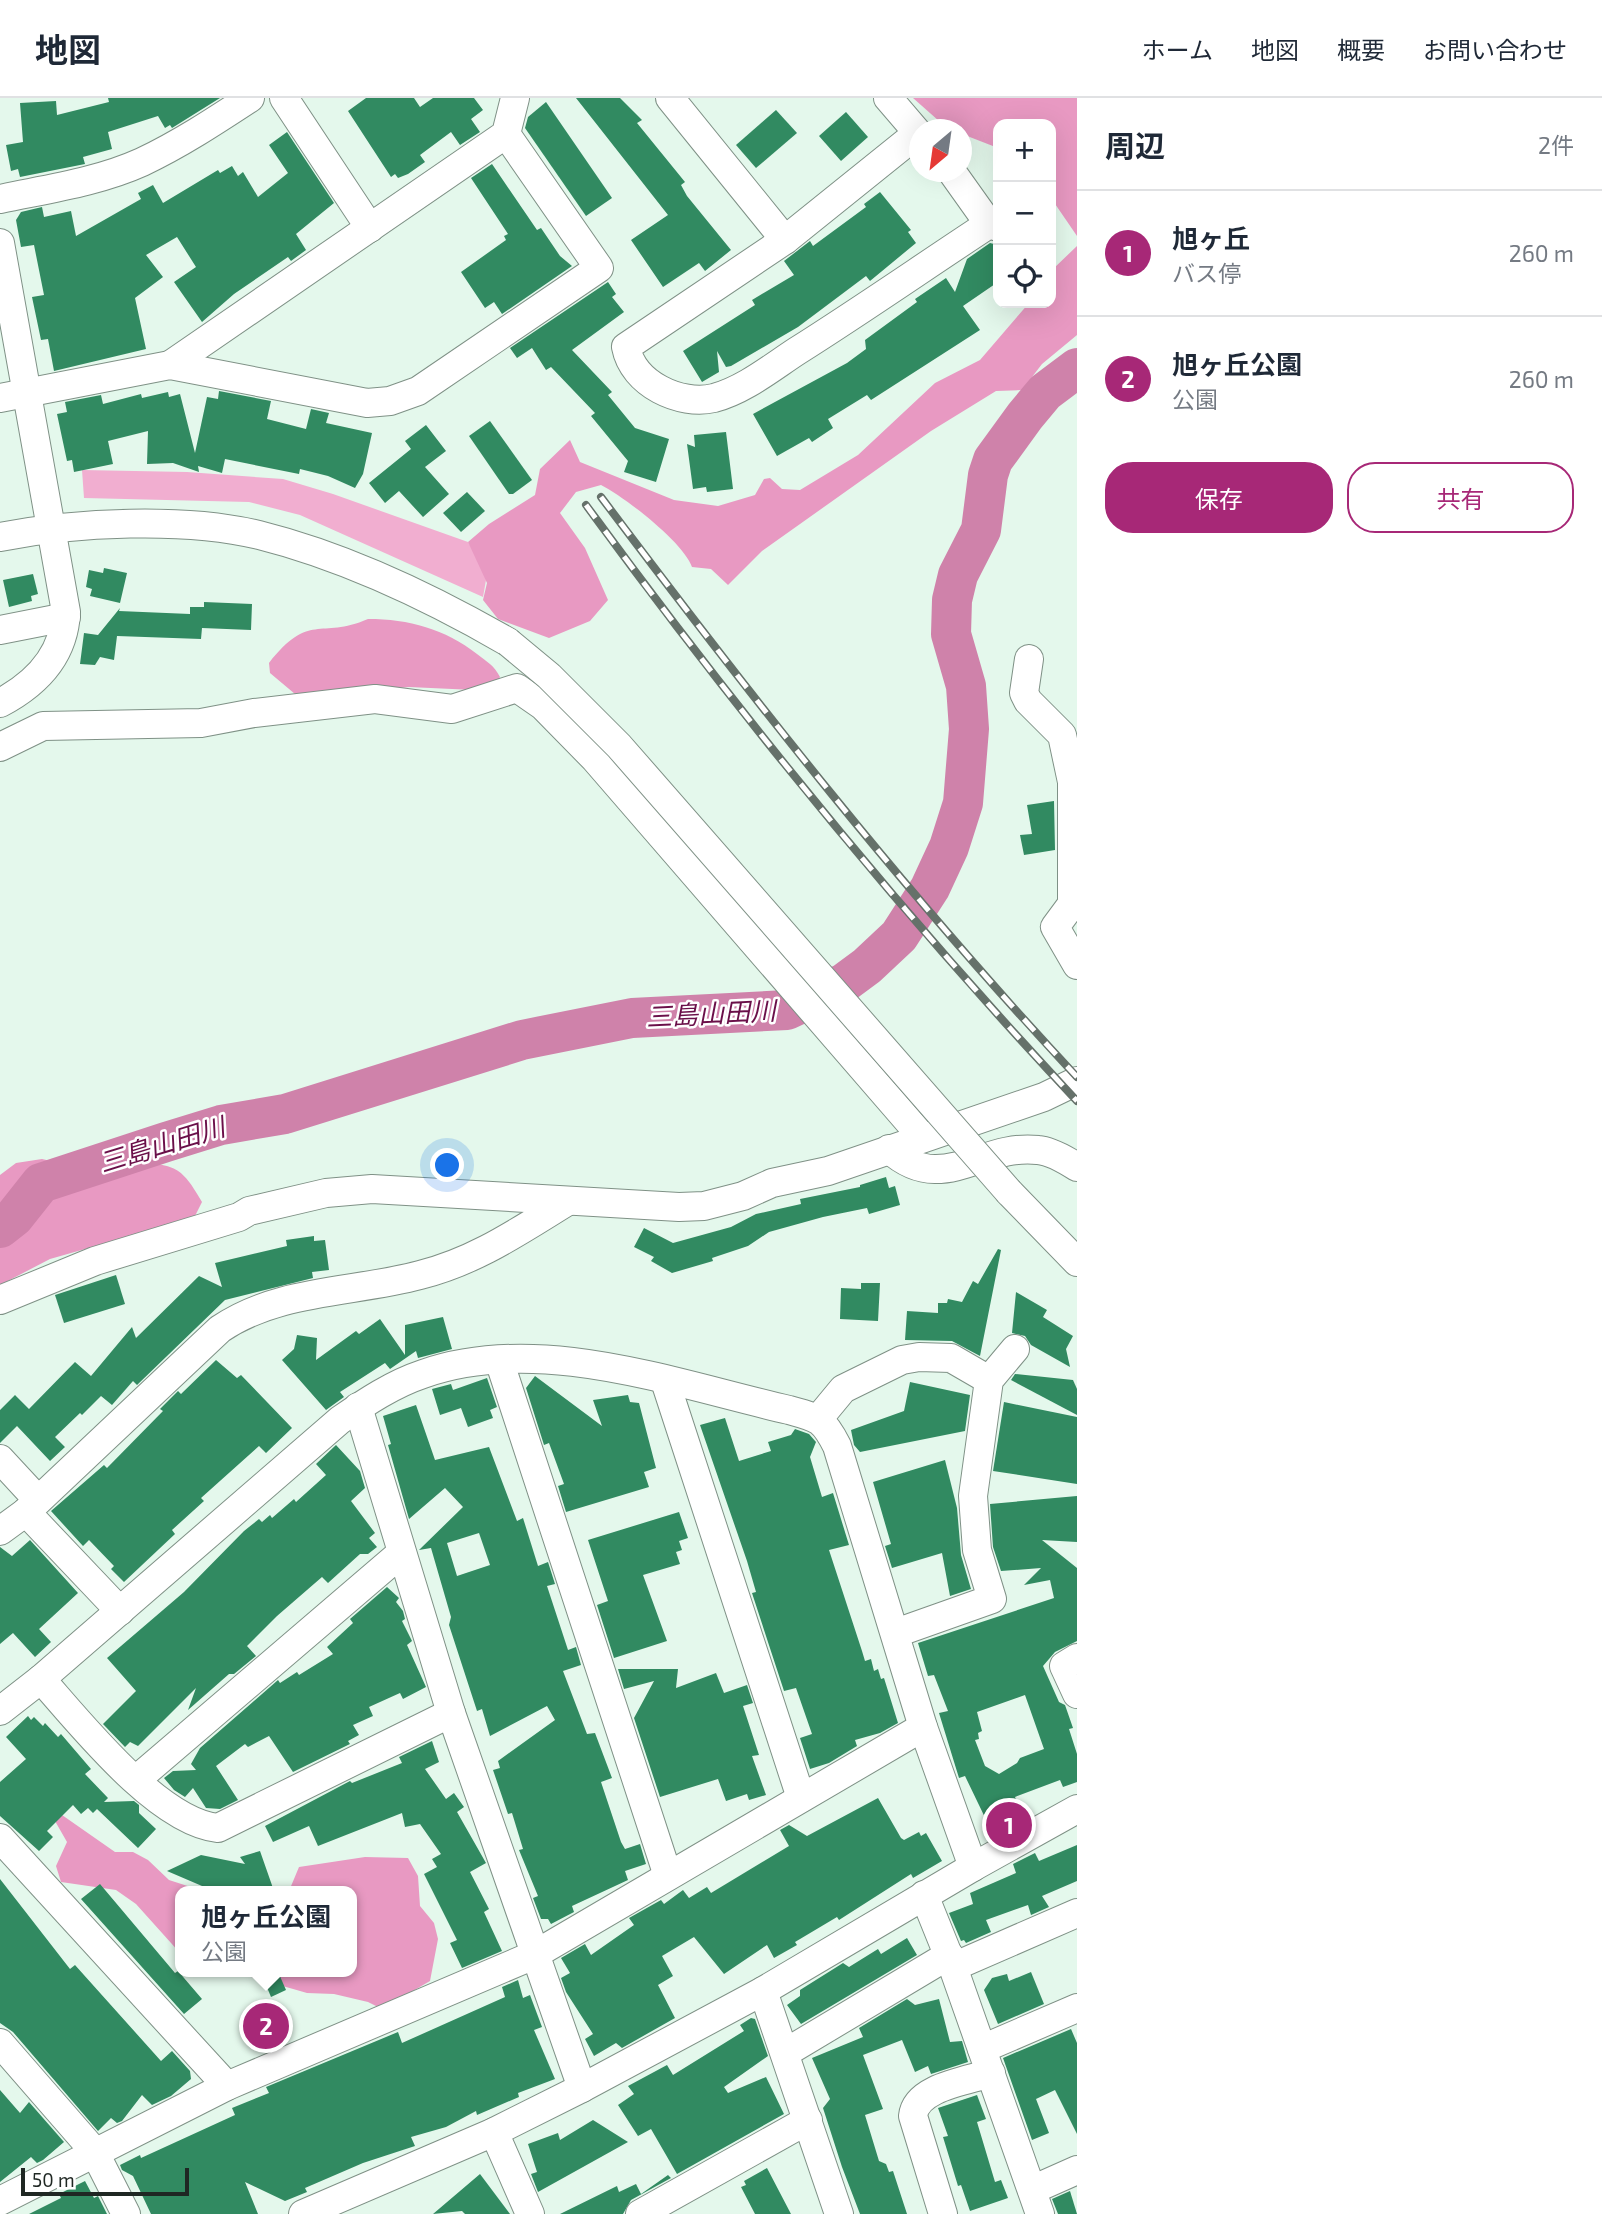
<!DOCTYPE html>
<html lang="ja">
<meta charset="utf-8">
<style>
:root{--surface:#fff;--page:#f6f6f7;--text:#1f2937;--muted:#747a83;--line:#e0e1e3;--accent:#a72877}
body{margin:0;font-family:"Exo 2","Noto Sans JP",sans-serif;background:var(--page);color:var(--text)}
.controls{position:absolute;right:21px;top:21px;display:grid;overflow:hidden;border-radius:14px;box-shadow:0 7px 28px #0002}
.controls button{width:63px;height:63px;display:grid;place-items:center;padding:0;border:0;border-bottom:2px solid var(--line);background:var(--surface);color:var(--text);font:35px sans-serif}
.compass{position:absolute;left:909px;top:21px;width:63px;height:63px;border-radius:50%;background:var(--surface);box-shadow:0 7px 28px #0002;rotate:209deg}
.scale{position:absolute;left:21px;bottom:18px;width:168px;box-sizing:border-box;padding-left:7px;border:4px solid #1f2723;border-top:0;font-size:19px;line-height:24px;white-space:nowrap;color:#1f2723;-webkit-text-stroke:5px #fff;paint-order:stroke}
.you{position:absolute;left:448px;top:1068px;width:24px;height:24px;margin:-18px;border:5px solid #fff;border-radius:50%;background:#1a73e8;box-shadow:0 0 0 10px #1a73e833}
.badge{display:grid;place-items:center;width:46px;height:46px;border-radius:50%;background:var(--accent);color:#fff;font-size:23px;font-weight:700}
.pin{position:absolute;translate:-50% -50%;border:4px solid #fff;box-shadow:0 2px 7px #0006}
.popup{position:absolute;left:175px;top:1788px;width:182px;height:91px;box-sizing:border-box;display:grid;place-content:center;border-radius:14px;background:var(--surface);filter:drop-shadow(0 2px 5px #0005);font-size:23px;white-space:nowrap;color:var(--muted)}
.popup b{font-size:26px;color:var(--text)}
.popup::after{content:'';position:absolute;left:50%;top:100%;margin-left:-14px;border:14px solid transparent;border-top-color:var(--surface)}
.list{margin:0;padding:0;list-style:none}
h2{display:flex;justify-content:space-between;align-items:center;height:91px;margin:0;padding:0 28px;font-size:30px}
h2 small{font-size:23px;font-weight:400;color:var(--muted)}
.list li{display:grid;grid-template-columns:46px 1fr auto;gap:21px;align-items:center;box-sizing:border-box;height:126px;padding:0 28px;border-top:2px solid var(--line)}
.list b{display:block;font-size:26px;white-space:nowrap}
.list p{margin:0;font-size:23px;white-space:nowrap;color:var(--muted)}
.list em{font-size:23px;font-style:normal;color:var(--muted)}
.actions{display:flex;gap:14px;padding:21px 28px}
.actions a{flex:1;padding:16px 0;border:2px solid var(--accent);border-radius:28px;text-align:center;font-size:24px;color:var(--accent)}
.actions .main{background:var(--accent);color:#fff}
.icon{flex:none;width:38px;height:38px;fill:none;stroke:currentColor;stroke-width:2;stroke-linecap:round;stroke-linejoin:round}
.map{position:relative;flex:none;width:1077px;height:2116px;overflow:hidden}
header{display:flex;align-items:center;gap:42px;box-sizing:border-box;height:98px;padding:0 35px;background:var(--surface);border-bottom:2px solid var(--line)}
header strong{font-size:33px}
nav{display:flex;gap:38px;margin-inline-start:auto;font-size:24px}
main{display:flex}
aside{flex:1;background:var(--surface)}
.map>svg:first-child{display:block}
.green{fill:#f1aed0}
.forest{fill:#e899c2}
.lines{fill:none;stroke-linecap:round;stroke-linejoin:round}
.river{stroke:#cf82aa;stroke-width:40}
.building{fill:#318a61;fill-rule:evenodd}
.minor-casing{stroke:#7f9186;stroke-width:30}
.minor{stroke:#fff;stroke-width:28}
.rail-casing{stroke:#65716a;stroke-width:8}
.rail{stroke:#fff;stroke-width:5;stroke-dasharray:16;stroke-linecap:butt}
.minor-bridge-casing{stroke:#7f9186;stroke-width:30;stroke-linecap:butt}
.minor-bridge{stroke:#fff;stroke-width:28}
.labels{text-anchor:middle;stroke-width:5;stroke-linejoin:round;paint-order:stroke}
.water-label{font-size:26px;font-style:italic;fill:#6a0f49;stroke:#fff}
</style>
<header>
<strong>地図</strong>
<nav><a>ホーム</a><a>地図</a><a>概要</a><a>お問い合わせ</a></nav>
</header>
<main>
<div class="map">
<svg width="1077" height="2116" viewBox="0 0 1077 2116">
<rect width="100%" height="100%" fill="#e4f8ec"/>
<path class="green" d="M82,372l105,2 96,7 50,15 135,48 14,22 4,16 -3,17 -183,-82 -51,-13 -165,-4z"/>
<g class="forest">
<path d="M913,0h164v138l-26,-38v-74h-53v24l-36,-14v-4l-14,-1z"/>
<path d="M1077,148v89l-35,29 -20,26 -26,1 -65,40 -169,120 -34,34 -17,-16 -19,-2c-8,-24 -67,-70 -91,-82l-25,7 -16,21 25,35 23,52 -18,21 -41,17 -51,-19 -15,-19 4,-17 -19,-41 21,-18 46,-29 5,-26 30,-29 10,22 94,38 44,6 37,-11 9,-16 6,-1 12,11 18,1 58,-35 77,-72 45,-23 49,-57h22l1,-33z"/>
<path d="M368,521c41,0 77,10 109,35 10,8 17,11 23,23l-4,6 -22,7 -65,-3 -84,9 -30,-2 -25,-21 -1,-10c41,-52 50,-23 99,-44z"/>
<path d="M42,1061l22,5 34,16 12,-4 16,-15c45,6 52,-2 76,41l-8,16 -144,41 -50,26v-110l16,-12z"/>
<path d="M62,1717l53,37h18l15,8 21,20 34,11h-23v62l-44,-49 -20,-14 -55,-8 -5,-16 11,-24 -12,-21z"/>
<path d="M365,1759l43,1 10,18 2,30 14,17 4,16 -8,42 -48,28 -14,-7 -34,-8 -27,-1 -59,-17 -42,-4h146v-81h-63l10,-24z"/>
</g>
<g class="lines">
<path class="river" d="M0,1130l14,-11 27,-34 125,-41 55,-17 64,-11 237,-74 110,-22 155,-8 57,-27 23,-17 32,-30 31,-48 19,-41 14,-44 6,-74 -3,-43 -15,-52 1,-34 6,-25 23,-45 7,-55 5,-15 32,-44 20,-24 32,-24"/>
</g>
<g class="building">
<path d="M108,0h112l-48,30 -2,-3 -5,3 -7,-12 -50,16 4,17 -29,8 2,7 -65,13 -2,-8 -7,2 -5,-26 17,-3 -3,-39 36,-2 1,14 52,-13z"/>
<path d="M366,0h48l6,9 13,-9h41l9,12 -12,9 9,13 -20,13 -9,-13 -31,23 5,7 -17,12 -10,4 -3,-4 -4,3 -43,-66z"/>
<path d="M576,0h44l22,22 -5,3 48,59 -4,3 6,11 44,54 -26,21 -6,-8 -36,24 -32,-47 37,-25z"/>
<path d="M546,4l66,96 -26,18 -61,-88 3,-11z"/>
<path d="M776,12l21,23 -41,35 -20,-23z"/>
<path d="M846,14l22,25 -27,24 -22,-25z"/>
<path d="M287,34l47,71 -38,31 10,16 -15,11 -3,-4 -54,37 -32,28 -28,-40 22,-15 -19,-30 -31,18 17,22 -28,21 11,51 -92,22 -6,-32 -7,1 -9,-43 12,-2 -10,-50 -13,2 -5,-27 5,-8 21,-5 2,10 27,-6 5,25 65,-37 -3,-6 15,-8 10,18 55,-33 2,3 12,-7 6,10 5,-4 15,25 30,-24 -19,-28z"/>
<path d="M492,66l45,66 4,-2 19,28 12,10 -70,48 -8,-12 -9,6 -24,-36 45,-32 -2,-4 4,-2 -37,-56z"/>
<path d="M880,94l31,38 -3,2 8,11 -46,38 -4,-5 -68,51 -67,39 -5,1 -9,-16 2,21 -17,10 -19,-31 72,-46 -3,-5 42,-25 -10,-14 26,-20 3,5 53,-39 -2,-3z"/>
<path d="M990,145l8,2v37l-35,24 17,24 -109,70 -4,-5 -39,24 5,9 -21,14 -3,-4 -32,18 -24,-42 94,-51 19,-14 -1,-9 52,-38 -2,-3 31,-21 9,14 12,-33z"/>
<path d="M608,184l8,12 -4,3 12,15 -52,38 40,42 -4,3 27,33 34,11 -13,43 -32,-10 4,-11 -37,-45 4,-3 -44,-46 -5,3 -14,-22 -15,10 -7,-10z"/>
<path d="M219,293l52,10 -4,18 39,10 5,-20 18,4 -3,10 46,10 -9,41 -8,14 -27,-12 -28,-7 -1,5 -74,-15 -3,14 -24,-7 1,6 -26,-9 -26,1 1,-33 -40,10 5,23 -39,8 -2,-12 -5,1 -10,-47 10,-2 -2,-10 36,-7 2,9 38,-10 1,4 26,-6 1,5 11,-3 15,59 12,-56 11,2z"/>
<path d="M490,323l42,59 -19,14h-4l-40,-58z"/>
<path d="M426,327l20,26 -21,16 24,27 -26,23 -24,-26 -14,12 -16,-20 42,-34 -6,-8z"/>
<path d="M726,334l7,57 -26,3 -1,-5 -13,2 -6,-45 8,3 -1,-12z"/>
<path d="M467,394l18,19 -24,21 -18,-19z"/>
<path d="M104,470l23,5 -7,30 -30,-7 2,-7 -6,-2 3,-17 14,3z"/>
<path d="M33,476l5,20 -7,2 1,5 -23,6 -6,-27z"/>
<path d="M204,504l48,2 -1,26 -49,-2 -1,11 -84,-3 -3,24 -14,-3 -5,8 -15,-1 4,-31 14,2 22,-27 -1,3 71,3v-7h14z"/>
<path d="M1054,703l1,49 -31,5 -4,-20 12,-1 -5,-29z"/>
<path d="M886,1079l3,11 6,-2 5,19 -31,9 -2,-6 -44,9 -54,15 -21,14 -36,12 1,3 -41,12 -21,-12 3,-4 -20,-10 10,-19 29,15 58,-16 25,-13 45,-10 -1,-5 60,-12v-2z"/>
<path d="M314,1138v5l11,-1 4,30 -17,2 1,6 -88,22 -88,85 -4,-4 -21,24 -11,-9 -19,19 -2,-2 -25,24 10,10 -15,14 -33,-35 -17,17v-33l15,-15 14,14 46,-47 16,14 41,-49 4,11 63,-62 23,11 -7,-24 72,-17 -1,-6z"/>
<path d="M998,1151l3,1 -21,106 -28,-15 -47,-1 2,-29 31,2v-10h9l1,-4 14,3 11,-21 5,3z"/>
<path d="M116,1177l9,29 -61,19 -9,-28z"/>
<path d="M861,1185h19l-2,38 -38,-2 1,-31 20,1z"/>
<path d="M1016,1194l31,18 -4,7 30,19 -7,13 4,18 -39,-22 -6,-9 -13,-3z"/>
<path d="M443,1219l9,32 -34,9 -2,-7 -26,18 -5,-6 -45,29 4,5 -18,13 -44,-50 12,-11 3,-14 20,3 -1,22 40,-29 3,3 21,-15 25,36v-30z"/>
<path d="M216,1262l21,18 4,-3 51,53 -26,25 -7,-7 -58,52 3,3 -32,29 3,4 -51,48 -13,-13 3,-3 -25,-26 -6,6 -32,-35 53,-46 3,3 56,-57 -3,-2 18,-18 3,3z"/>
<path d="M1015,1276l58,6 4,9v26l-66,-35z"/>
<path d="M535,1278l67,50 -9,-26 35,-5 2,7 9,1 17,65 -12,4 5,15 -83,25 -8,-26 6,-2 -15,-41 -5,2 -18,-57z"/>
<path d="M487,1280l10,29 -7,3 3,8 -25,9 -7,-19 -21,7 -8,-26 19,-5 2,6z"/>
<path d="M910,1284l60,13 -5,36 -105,21 -6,-7 -3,-15 53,-19z"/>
<path d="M1004,1304l73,15v67l-84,-13z"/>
<path d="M416,1307l19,55 54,-13 28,74 6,-3 15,48 10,-4 7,22 -8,2 21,64 8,-3 5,18 -18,6 24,63 8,-1 17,45 -11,4 20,60 4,7 15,-5 6,20 -21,7 3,9 -56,26 2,6 -23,12 -3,-5h-7l-8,-21 5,-2 -19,-46 4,-1 -11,-36 -4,1 -15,-44 7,-2 -2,-7 57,-41 -8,-14 -57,30 -8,-27 -5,2 -28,-86 2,-8 -20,-69 -12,2 44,-43 -18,-19 -36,31 -21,-74 3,-1 -8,-28zM479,1435l11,32 -33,11 -10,-33z"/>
<path d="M725,1320l14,43 32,-10 -3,-9 23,-7 4,-6 14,5 7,8 -6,15 12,40 11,-4 16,52 -20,5 33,101 3,10 6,-2 3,12 4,-2 3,10 3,-1 14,45 -18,10 -25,7 2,6 -28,17 -19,6 -10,-31 12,-4 -16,-46 -12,3 -32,-98 4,-1 -9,-31 -47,-136z"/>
<path d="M336,1347l24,26 5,17 -14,13 24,32 -6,5 8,9 -9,7h-8l-32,29 -6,-6 -45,39 -30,30 9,10 -22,18h-5l-41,36 8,-22 -58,58 -8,-4 -5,5 -22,-23 33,-33 -29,-33 77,-66 60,-61 15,-12 3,3 8,-7 2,3 22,-19 2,3 30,-27 -10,-11z"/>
<path d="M945,1362l12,48 4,47 10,34 -21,7 -8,-43 -50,15 -7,-22 6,-2 -18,-62z"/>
<path d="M1077,1398v46l-35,-2 35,28v73l-22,11 -12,14 16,36 6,3 8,23 -4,1 8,25v28l-14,5 -3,-7 -45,17 8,21 -32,12 -26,-54 -6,2 -20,-65 9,-2 -14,-36 -6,1 -10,-33 136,-45 -4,-18 -26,5 17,-17 -40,3 -8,-24 -3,-43zM1025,1597l19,54 -24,9 -3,5 -18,11 -14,-8 -10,-26 4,-1 -1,-6 4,-2 -5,-19z"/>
<path d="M679,1414l9,26 -9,3 3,9 -6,2 4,12 -37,11 24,66 -53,17 -17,-53 11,-4 -20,-61z"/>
<path d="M30,1442l48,53 -39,36 12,13 -16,15 -22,-24 -13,11v-97l12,9z"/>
<path d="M387,1489l12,11 -3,4 7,9 2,8 -3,2 10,20 -5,4 19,42 -23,12 -3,-6 -31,14 4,9 -20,9 6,10 -11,6 2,3 -57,28 -24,-36 -21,11 -3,-3 -29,22 22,34 -18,9 -14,-1 -13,-20 -8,9 -11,-7 -10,-12 9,-7 23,-1 -5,-6 9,-16 78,-68 2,3 17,-11 2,3 34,-21 -6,-7 26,-24 -3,-4z"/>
<path d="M618,1571h60l-2,19 40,-15 8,20 23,-8 6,18 -10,3 16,49 -7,1 14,39 -17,5 -2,-6 -21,7 -8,-22 -58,18 -26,-79 20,-37 -30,8z"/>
<path d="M28,1618l3,4 3,-3 9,9 2,-3 13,14 3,-3 30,35 -6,5 23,24 -4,4 30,-1 5,4v8l17,16 -18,19 -41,-39 -4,4 -5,-5 -7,6 -8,-9 -26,26 6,6 -14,14 -39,-35v-34l26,-23 -20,-22z"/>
<path d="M432,1643l7,21 -14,7 21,30 8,-6 10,14 -7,5 29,51 -16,9 19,37 -5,3 18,39 -40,17 -12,-25 7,-3 -33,-66 13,-7 -5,-8 9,-5 -21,-30 -15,3 -3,-14 -84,33 -9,-20 -36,16 -8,-16 85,-45 2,2 50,-20 -3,-6z"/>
<path d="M878,1700l23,40 3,2 15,-8 2,4 5,-3 16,28 -29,17 -2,-4 -72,46 -2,-3 -42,25 2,3 -23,13 -7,-13 -43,29 -30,-37 -32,19 11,20 -15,9 17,33 -53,30 -6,-5 -22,13 -9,-17 8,-5 -27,-42 -5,-14 9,-5 -9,-15 24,-14 6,11 43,-30 -5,-7 32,-18 3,4 19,-14 6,8 18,-11 4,6 78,-47 -9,-16 9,-5 18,11z"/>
<path d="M1077,1747v36l-35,15 7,11 -18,8 -3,-10 -42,15 5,12 -25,11 -2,-3 -3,1 -12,-28 24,-9 -3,-11 46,-20 -3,-9 22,-11 4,8z"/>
<path d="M260,1753l14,40h-50l-22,-5 -35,-15 34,-16 44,9 -5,-7z"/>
<path d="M0,1781l70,90 5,-4 86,96 11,-10 18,20 1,8 -20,17 -19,9 -10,-10 -20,26 -5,2 -6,-5 -13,13 -85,-99 -13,-9z"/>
<path d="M100,1786l75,89 3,-2 24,28 -18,15 -103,-115z"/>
<path d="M907,1840l10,17 -116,69 -14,-19 13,-9v-6l43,-27 6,4 29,-18 3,5z"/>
<path d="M1031,1874l13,32 -46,20 -14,-34 8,-12 15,-4 2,7z"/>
<path d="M279,1876l7,16 -15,7 -7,-17z"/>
<path d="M518,1882l5,18 7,-3 12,32 -8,3 21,49 -37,14 1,4 -42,18 -1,-4 -30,16 -35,10 4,9 -52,17 -58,25 2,4 -22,9 -40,-19 13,32h-107l-18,-38 -11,-6 -2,-5 20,-10 1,3 94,-43 -3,-7 37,-15 -3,-6 132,-55 4,11 103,-46 -3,-10z"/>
<path d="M907,1901l8,6 24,-6 11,43 12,-1 6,21 -37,12 -3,-8 -13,6 -13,-32 -39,15 20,54 -18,6 14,46 7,3 3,8 4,-1 14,43h-47l-18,-47 -19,-59 7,-9 -18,-41 51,-21 -4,-9z"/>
<path d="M751,1920l4,1 13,37 -44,31 4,6 38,-16 18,37 -107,60 -26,-45 -13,7 -20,-31 16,-11 -6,-8 39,-21 6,10 71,-44 -4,-6z"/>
<path d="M1071,1931l6,14v91l-22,-44 -19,9 13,34 -17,7 -29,-82z"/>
<path d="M0,1992l20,23 9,-11 35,40 -21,18 -6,3 -6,-6 -31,25z"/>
<path d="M977,1997l9,24 -9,3 18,60 6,-2 7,18 -38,13 -9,-26 -3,1 -15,-49 5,-1 -10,-28z"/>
<path d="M593,2022l35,22 -90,50 -7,-18 6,-2 -9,-28 30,-11 2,7z"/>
<path d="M767,2070l24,46h-36l-14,-27 5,-2 -2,-4z"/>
<path d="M480,2076l30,40h-45l-3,-3 -29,3z"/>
<path d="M668,2077l3,3 -40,22 -8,14h-63l57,-28 2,6 17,-8 5,10z"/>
<path d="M85,2083l9,17 4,-2 9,18h-78l32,-16 -2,-4z"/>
<path d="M1070,2093l7,23h-19l-6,-15z"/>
</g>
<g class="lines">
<g class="minor-casing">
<g id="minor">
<path d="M284,0l86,130"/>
<path d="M670,0l115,142"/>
<path d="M888,0l30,35 -133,107 -159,107c7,37 54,59 88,51 30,-8 57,-30 83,-47 65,-41 128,-85 192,-127l9,3"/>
<path d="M952,74l37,52"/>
<path d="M0,101c47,-10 98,-17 142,-37 38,-18 73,-41 108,-64"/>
<path d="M0,145l66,369c-2,44 -30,72 -66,91"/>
<path d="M170,267l336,-231 9,-36"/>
<path d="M0,300l170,-33 197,38 23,-2 28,-10 181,-123 -93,-134"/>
<path d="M0,439c76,-15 184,-20 259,-2 88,22 171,62 249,107"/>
<path d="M0,532l66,-13"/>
<path d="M1029,561l-5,34 4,8 34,34 10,47v122l-17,23 22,38"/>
<path d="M0,649l43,-21 158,-3 53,-10 121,-14 77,10 65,-21 26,18 52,53 328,379"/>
<path d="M889,1051c53,48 92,-6 149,1 13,1 28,10 39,17"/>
<path d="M1009,1094l68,70"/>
<path d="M0,1202l95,-39 144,-44 10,-6 77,-18 46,-4 307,18 25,-1 39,-10 29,-13 56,-12 216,-74 33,-16"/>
<path d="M499,1262l169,516"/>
<path d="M665,1283l136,417"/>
<path d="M358,1309l93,306 131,375"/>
<path d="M819,1320l24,-29 59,-29 17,-3 32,1 38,22"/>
<path d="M0,1361l38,41"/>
<path d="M26,1414l94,99"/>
<path d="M0,1433l26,-19 194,-183c59,-40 133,-36 200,-54 56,-14 99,-44 148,-74"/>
<path d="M896,1535l96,-34 -15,-49 -4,-54 16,-116 26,-31"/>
<path d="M1077,1560l-13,8 13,28"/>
<path d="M41,1581c39,44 117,143 177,149l233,-115"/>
<path d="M0,1613l41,-32 299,-259c26,-18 53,-36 83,-46 116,-41 252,10 366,36 29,8 34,8 48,36l86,281 50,140"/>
<path d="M136,1682l264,-226"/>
<path d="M0,1740l227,248"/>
<path d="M924,1797l29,72 87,247"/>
<path d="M953,1869l124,-54"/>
<path d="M763,1893l76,223"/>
<path d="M0,1945l94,108 32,63"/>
<path d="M982,1951l95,-41"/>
<path d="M785,1955l164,-98"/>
<path d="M494,2034l36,82"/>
<path d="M1032,2092l45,-20"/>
<path d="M0,2103l227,-115 307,-131 389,-228"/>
<path d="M303,2116l191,-82 88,-44 181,-97 210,-124 104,-58"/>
<path d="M640,2116l168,-94"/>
<path d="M943,2116l-30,-98c3,-29 54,-35 78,-43"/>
</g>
</g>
<use href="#minor" class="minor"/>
<g class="rail-casing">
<g id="rail">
<path d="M601,399c150,200 305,397 476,580"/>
<path d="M586,407c152,208 315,408 491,596"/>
</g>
</g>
<use href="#rail" class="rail"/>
<g class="minor-bridge-casing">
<path id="minor-bridge" d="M508,544l41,34 70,70 390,446"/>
</g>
<use href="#minor-bridge" class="minor-bridge"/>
</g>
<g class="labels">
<g class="water-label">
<text transform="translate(711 916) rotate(-3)" y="9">三島山田川</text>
<text transform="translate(162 1047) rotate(-17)" y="9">三島山田川</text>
</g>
</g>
</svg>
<div class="controls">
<button>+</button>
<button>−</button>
<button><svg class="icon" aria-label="locate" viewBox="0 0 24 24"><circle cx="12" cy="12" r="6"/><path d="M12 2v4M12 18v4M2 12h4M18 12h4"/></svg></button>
</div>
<svg class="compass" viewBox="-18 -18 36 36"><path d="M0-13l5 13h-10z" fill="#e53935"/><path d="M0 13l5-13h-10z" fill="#747a83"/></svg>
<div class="scale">50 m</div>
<div class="you"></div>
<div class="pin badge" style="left:1009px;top:1727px">1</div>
<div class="pin badge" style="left:266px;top:1928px">2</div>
<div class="popup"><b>旭ヶ丘公園</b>公園</div>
</div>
<aside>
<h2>周辺<small>2件</small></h2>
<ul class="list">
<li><span class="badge">1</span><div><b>旭ヶ丘</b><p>バス停</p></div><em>260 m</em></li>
<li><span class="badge">2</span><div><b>旭ヶ丘公園</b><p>公園</p></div><em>260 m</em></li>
</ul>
<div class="actions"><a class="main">保存</a><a>共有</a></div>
</aside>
</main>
